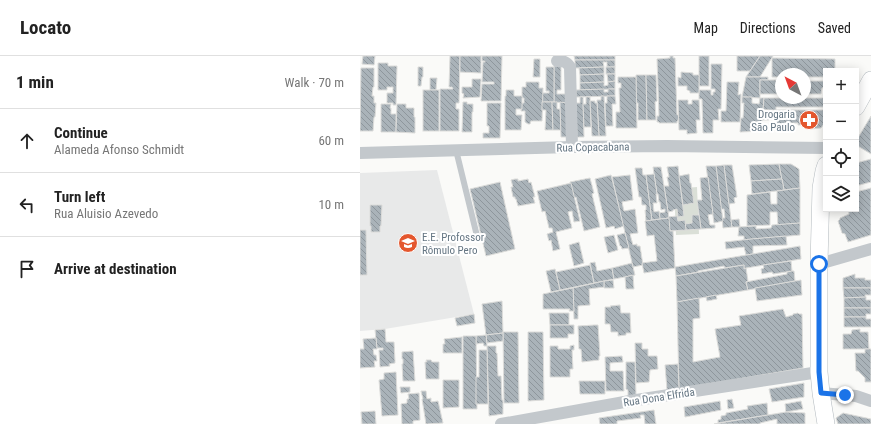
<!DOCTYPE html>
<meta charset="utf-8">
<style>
:root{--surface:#fff;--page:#f2f2f2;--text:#222;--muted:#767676;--line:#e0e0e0}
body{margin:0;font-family:"Roboto Condensed",sans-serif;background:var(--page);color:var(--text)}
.controls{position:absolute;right:12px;top:12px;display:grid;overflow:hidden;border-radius:0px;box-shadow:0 2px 10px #0003}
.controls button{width:36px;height:36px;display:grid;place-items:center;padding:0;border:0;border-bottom:1px solid var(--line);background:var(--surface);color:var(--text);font:20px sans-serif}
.compass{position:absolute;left:415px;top:12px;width:36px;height:36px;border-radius:50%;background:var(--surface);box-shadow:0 2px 10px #0003;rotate:319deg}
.stop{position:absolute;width:12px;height:12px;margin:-9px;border:3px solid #1a73e8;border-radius:50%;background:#fff}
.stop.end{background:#1a73e8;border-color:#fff;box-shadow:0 1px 4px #0008}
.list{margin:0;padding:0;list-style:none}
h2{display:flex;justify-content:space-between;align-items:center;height:52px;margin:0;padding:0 16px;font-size:17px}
h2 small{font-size:13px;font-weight:400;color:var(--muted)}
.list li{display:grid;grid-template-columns:26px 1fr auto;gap:12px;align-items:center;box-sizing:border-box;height:64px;padding:0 16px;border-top:1px solid var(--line)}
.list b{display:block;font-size:15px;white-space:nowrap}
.list p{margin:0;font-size:13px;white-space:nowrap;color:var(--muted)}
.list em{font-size:13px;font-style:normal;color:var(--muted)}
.icon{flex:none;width:22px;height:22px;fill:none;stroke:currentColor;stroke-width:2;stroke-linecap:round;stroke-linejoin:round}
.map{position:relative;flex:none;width:511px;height:368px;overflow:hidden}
header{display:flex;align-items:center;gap:24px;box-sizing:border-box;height:56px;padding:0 20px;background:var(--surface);border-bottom:1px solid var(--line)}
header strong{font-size:19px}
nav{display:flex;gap:22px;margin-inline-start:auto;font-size:14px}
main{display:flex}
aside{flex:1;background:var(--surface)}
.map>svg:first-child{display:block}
.built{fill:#e8e9e9}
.green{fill:#dadfd7}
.building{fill:url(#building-back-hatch);stroke:#dcdcda}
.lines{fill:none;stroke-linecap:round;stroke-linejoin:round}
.secondary-casing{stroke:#b3babf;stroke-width:18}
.lane{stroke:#c3c8cc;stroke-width:6}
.street{stroke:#c3c8cc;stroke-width:12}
.secondary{stroke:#fff;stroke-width:17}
.route{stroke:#1a73e8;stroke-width:5}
.labels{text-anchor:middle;stroke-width:4;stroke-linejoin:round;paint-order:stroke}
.poi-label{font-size:11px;fill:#657683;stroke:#fff;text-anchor:end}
.street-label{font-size:11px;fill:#657683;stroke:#fff}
</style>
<header>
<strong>Locato</strong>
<nav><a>Map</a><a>Directions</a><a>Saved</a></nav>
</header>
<main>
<aside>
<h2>1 min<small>Walk · 70 m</small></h2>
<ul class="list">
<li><svg class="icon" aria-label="ahead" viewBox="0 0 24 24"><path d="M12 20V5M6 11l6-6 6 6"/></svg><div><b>Continue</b><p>Alameda Afonso Schmidt</p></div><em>60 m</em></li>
<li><svg class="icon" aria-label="left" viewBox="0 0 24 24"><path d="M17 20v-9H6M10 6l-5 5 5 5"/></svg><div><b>Turn left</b><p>Rua Aluisio Azevedo</p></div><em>10 m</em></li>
<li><svg class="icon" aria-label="arrive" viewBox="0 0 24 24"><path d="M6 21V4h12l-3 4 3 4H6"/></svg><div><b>Arrive at destination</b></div></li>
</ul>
</aside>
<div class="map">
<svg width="511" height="368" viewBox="0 0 511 368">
<defs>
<pattern id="building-back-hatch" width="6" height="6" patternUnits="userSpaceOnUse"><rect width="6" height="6" fill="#aab3b9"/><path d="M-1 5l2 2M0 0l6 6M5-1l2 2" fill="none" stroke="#8e969c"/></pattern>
</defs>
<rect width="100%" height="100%" fill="#fafaf8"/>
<path class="built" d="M77,114l37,144 -89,15 -25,2v-158z"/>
<path class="green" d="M337,131l2,47 -23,1 -2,-46z"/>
<g class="building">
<path d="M3,0h12l-1,9 -12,-1z"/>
<path d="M90,0h10l-1,47h-3v6h3v22h-19v-42h13l-1,-2h-3z"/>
<path d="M100,0h21v17l-21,-1z"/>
<path d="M122,0h20l-1,45h-20l1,-17h12v-2h-12l1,-20h2v-1h-3z"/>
<path d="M214,0h41v4h-40z"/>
<path d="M310,0h3v2h2l2,57h2l-1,6h-1v2h-18v-1h-2v-6h2l-2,-57 13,-1z"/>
<rect x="339" y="0" width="10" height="30"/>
<path d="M377,0h23l-10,15h-13z"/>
<path d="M400,0h13l-13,21h-14z"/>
<path d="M412,2l63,1v12h-9v6h-21v-3h-24v3h-9z"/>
<path d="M174,3h6v18h-7z"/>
<path d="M215,4h40v7h-8v-5h-4l1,5 -29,1z"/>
<path d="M18,7h10v3h9l-1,39h-3v-2h-6v-10h6v-6h-6v3h-9z"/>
<path d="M351,8h11l-1,45h-3l1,11h-6v13h-10l-1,-34h-3v-9h12v5h2v-3h2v-3h-4z"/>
<path d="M194,10h7v24h-4v4h10v9l-13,-1z"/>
<path d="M58,11h5v10h-1l-1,9h-3z"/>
<path d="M186,11h8v35h-12v-9h7v-2h-3z"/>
<path d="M244,11v7l-24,1 -1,-7z"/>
<rect x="246" y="11" width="9" height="7"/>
<path d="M1,12h13v19h-1l-1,9h2v7h2l-1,14h-1l-1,14h-13z"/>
<path d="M321,16l12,1v2h6v18h-9v-2h-1l-1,-1h-1v-4h-9v-9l3,1z"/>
<path d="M244,18v8l-24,1v-8z"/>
<path d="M247,18h8v7l-7,1z"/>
<path d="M276,19h10l1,45h-9v-17h-2z"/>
<path d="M286,19h10l1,26 -2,1 1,18h-9z"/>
<path d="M258,21h18l1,51h-21v-16h4l-1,-24h2v-5h-3z"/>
<path d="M386,21h22v3h-8v18l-18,-1z"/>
<path d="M70,22h7l-1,12h-6z"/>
<path d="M112,23h9l-1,18 -17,1 1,-4 -2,-1v-6h10z"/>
<rect x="400" y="24" width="21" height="14"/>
<path d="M255,25v8l-35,1v-7l24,-1v4l4,-1v-3z"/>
<path d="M445,25h21v6l-4,1 -1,6h-16z"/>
<path d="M166,26h13v6h4l-1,33h-11l-1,3h-2l-3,-2v-11h-4l1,-8h2v-5h-2v-11h4z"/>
<path d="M367,26h12l-1,13 3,-1 -1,28h-19v-11h5z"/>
<path d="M244,33v3h4v-3h7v7l-39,1v-7z"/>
<rect x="63" y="34" width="16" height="41"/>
<path d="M146,34h8v6h8v13h-6v6h6l-1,15h-16v-34h1z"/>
<path d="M241,40h3l2,40h-7l-2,-36h4z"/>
<path d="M247,40h8l1,8h-4l1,22h-7l-1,-23h2z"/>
<path d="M220,41h3l1,40h-7l-1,-34h4z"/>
<path d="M226,41h4l1,30h-7l-1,-23h3z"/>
<path d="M382,41h10v6l7,1 1,-6h4l-2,24h-6v5h6v4l-22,1 1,-14h2l1,-15h-2z"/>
<path d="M404,42h62v9h-50v3h-13z"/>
<path d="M318,44h10v4h4v-4h7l1,20h-4l1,13 -10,1v-4h-8z"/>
<path d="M230,45h5v2h2l2,33h-7z"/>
<path d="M103,46h4v2h6v8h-1v20h-10z"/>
<path d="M182,46h10l1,28h-8l1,-20h-4z"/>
<path d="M192,46h5v7h3l1,21h-8z"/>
<path d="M200,46l7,1 1,34h-7z"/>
<path d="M127,47h14l-1,35h-17v-5h6v-7h-2z"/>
<path d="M21,48h10l-1,4h1v6h5v18h-15z"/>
<path d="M37,48h9v4h8v9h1v16l-19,-1z"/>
<path d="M403,54h6v10h-7z"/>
<path d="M416,54h50v11l-5,7 -11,1v-3h-8v-1h-4v-2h-14l1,2h-9z"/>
<path d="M511,60v38l-15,-9v-4z"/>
<path d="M511,103v23l-15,4v-23z"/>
<path d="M419,108l3,15 -31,2 -2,-16z"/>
<path d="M419,108h12l8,5 1,19 -16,2z"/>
<path d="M364,109l8,62 -9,1 -1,-10h3l-1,-9h-3l-5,-43z"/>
<path d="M364,109h8l5,32 -3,1 1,5 -6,1z"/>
<path d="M318,110l6,50 -6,1 -1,-8 -4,1v1l-5,1 -4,-26h5l-2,-9h2l-2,-10z"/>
<path d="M346,110h10l7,55 -9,2z"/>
<path d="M293,111h8l8,51 -9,1 -1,-6 6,-1v-3l-4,1 -1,-8h-1l-1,-8h-1z"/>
<path d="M275,112h7l1,7h3l6,45 -6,1 -1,-11h1v-5h-4l-1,-8h-2z"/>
<path d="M294,118l3,20h-1l1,9h-4l1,9 5,-1 1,8 -8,1 -6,-45z"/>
<path d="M329,118l1,9h1l3,20 -11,2 -4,-29z"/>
<path d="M251,119l13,51 -9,3 -1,-3 -8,2 -11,-49z"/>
<path d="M270,119l3,25 -11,2 2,9 11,-2 3,24 -8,1 3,11 4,-1v2h3l3,19 -10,2 -21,-90z"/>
<path d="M348,121l5,37 -5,1 2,10h5v3l-14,1 -4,-29h5l-2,-22z"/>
<path d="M230,122l4,15 -2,1 8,33 -16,4 -8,-34 -2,1 -4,-16z"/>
<path d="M155,123h3v2l10,-2 1,4 2,-1 4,15h-2l2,6 -17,3 -2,-7h-1v-2h-2l-2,-10h2l-2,-7z"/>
<path d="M422,123l2,11 -32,4 -1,-13z"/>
<path d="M140,126l15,67 -29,7 -16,-67z"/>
<path d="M211,127l9,38 -6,1 -2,-11 -4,1 4,16 -16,4 4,17 -7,2 -2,-11 -2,1 -2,-7 6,-2 -1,-4h-3l-4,-17 -3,1 -5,-21z"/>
<path d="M440,132v35l-22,2 -1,-13h-7v13l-23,1v-31l23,-3 1,12h6v-13z"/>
<path d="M511,132v47l-23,7 -3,-8 -3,-1 -4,-12 2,-2v-1l9,-4 -1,-5h8v-12h1l-1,-5z"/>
<path d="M10,149h12l-1,21h-1v6h-9v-6h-1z"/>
<path d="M332,159h7l2,14 -15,1 -1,-6 7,-1z"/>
<path d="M317,160l1,5 7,-1 1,10 -16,1 -2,-14z"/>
<path d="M309,162l1,13h3l2,37 -31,5 -2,-10 15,-2 -3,-26 -7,1 -2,-15z"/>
<path d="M379,163l1,8h-8l-1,-7z"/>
<path d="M440,167v12l-56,5v-4h-6l1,-9 17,-1v3l15,-1 1,-3z"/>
<path d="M0,174h6l1,45h-7z"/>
<path d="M265,177l4,15 -7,1 -1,-3h-1l-3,-11z"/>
<path d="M254,179l4,15 -10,3 -4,-16z"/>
<path d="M426,180l1,9 -34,1v8l-7,1 -2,-8 -18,2 -1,-7 26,-3z"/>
<path d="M219,186l5,21 -10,3 -5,-21z"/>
<path d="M440,190l1,13 -55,9 -2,1v-4l-19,3 -1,-2 -26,5v1l-22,4 -1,-9z"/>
<path d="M431,205l1,10 -19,3 -1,-2 -10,2 -1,-5 3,-1 -1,-3z"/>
<path d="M235,206l2,9 15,-3 2,11 -20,4 -4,-20z"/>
<path d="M272,207l3,12 -21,4 -2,-11z"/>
<path d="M230,209l4,18 -34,7 -4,-18z"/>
<path d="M384,209v4l2,-1 2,13 -2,1 2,8 -71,12 -1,-26z"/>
<path d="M195,213l5,21 -9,2 -5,-21z"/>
<path d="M432,215h2l1,10 -47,9 -2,-8 41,-8v-2z"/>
<path d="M495,218v4h10v2h6v8h-28v-10z"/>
<path d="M273,219l1,14h-8l-1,-12z"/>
<path d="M253,224l1,8h-10v-7z"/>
<path d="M441,224l1,15 -45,6 -2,-13z"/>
<path d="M244,225v6l-15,2 1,16 -12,1v13h-4l-1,-31z"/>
<path d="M213,232l1,23h-5l1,-2h-27v-15z"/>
<path d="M483,232h28v7h-6l1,2 -22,1z"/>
<path d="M356,239l1,4 -10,2 -1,-4z"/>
<path d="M506,241v3h5v8h-27v-10z"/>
<path d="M339,242l1,20 -7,1v43l27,-5 -5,-28 26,-4 -2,-9 44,-7 3,8 7,-2v-1l5,-1 1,1h3l1,54 -124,21 -2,-87z"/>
<path d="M142,245l1,32 -17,2 -4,-31z"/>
<path d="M260,249l1,8h9l1,20h-5v2l-8,1v-4h-7l-1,-8h-5v-17h6l-1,-1z"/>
<path d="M484,252h27v6h-5v3h-22z"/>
<path d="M189,257h20v12h-19z"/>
<path d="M114,258l1,9 -18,3 -2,-8z"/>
<path d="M484,261h22v2h5v8h-27z"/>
<path d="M190,269h24v9h-6v4h-18z"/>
<path d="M235,269h3l2,31h-1v4l-17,2 -1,-13h-2l-1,-23z"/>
<path d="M25,273l1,13h8l1,19v2l-6,1 1,2 -10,1 -1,-17h4v-2h-6l-2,-18z"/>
<path d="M500,273v3h8l1,17h-26v-15h8l1,-4z"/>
<path d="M143,276h15l1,71h-15z"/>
<path d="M168,276h15l1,68 -16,1z"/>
<path d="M143,277v8l-16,2 -1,-8z"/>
<path d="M126,279l1,11h-3l-1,-3 -7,1v-8z"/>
<path d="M103,280h13l1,73h-14z"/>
<path d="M102,281v16h-19v-9h2l-1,-5z"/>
<path d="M16,282l1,11h-4l1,6h2l1,6h-3l1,6 -15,1v-19h4l-1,-10z"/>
<path d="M275,287h7v6h6v7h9l1,13 -8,1 -1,12 -13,1z"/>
<path d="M214,289v5h-2l1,19h-3v8h-20v-31h8v3h12v-3z"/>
<path d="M127,290h9v7h1l1,23h3l1,24h1v14l-14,2z"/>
<path d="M505,293h6v33h-6v-4l-7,-7h-2l-1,-18h10z"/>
<path d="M119,294h8l1,54h-12v-27h3z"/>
<path d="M53,295l2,30h-12l-1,-17h1v-5h-1v-7z"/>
<path d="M262,300l1,6 -13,1v8h13l1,20h-18l-1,-34z"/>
<path d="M66,304h5l1,2h7v17h-13l-1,-17h2z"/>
<path d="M266,306h9l1,33 -8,1v-6l-2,-1z"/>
<path d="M318,308l1,25 -12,1 -2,-25z"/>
<path d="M36,316l2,43 -16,1 -3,-36 5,-1v-6z"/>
<path d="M83,324h16v27l-16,1z"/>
<path d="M219,325h26v13h-25z"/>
<path d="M444,327v14l-32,5 -3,-13z"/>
<path d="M40,331h10v5l-9,1z"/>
<path d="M61,335h5l1,8 4,-1v4l7,-1 5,22 -17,1 -4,-25h1z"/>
<path d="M59,337l1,27 -7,1v3h-11l-1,-20 6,-1v-4h2l-1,-5z"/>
<path d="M372,343l2,9 -6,1 -1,-9z"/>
<path d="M360,345l1,9 -36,7 -1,-10z"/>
<path d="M441,345l2,8 -17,3 -1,-8z"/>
<path d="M407,347l1,12 -50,8v-3l3,-1v-3l5,-1v-2l22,-4 -1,-3z"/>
<path d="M294,354l2,14h-11l-1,-9h-4l1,3 -24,3v3h-17l-1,-6z"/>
<path d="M15,355l1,13h-14l-1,-12z"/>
<path d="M426,356l19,1v11h-28v-5l-17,4v1h-46z"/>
<path d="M483,357l28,6v5h-33l-2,-6z"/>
</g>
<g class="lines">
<g class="secondary-casing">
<g id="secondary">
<path d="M496,51l15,-27"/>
<path d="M466,368l-5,-31 -2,-21v-108l2,-76 3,-17 2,-6"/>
</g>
</g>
<path class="lane" d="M96,94l21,86"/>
<g class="street">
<path d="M197,5c6,0 9,0 13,6l2,80"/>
<path d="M0,97l212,-6 95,-1 159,2"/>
<path d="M459,208l52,-15"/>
<path d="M461,337l35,3 15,5"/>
<path d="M141,368l129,-23 189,-29"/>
</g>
<use href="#secondary" class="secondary"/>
</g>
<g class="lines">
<path class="route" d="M459,208v108l2,21 24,2"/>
</g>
<defs>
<g id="pharmacy-disc" transform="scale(1)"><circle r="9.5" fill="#e4572e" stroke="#fff"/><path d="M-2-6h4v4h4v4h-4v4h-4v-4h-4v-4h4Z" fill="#fff"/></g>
<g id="school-disc" transform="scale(1)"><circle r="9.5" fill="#e4572e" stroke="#fff"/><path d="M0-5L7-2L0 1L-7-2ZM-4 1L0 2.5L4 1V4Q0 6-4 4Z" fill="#fff"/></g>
</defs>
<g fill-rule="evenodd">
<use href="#pharmacy-disc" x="449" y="64"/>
<use href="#school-disc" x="48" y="187"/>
</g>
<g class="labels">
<g class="poi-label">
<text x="435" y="62">Drogaria<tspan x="435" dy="13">São Paulo</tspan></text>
<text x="62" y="185" text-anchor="start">E.E. Profossor<tspan x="62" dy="13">Rômulo Pero</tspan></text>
</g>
<g class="street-label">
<text transform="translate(233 91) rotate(-1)" y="4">Rua Copacabana</text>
<text transform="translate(299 341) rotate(-9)" y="4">Rua Dona Elfrida</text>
</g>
</g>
</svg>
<div class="controls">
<button>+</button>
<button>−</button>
<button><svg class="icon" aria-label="locate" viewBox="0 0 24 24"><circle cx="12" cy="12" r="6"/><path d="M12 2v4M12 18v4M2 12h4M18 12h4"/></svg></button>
<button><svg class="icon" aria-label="layers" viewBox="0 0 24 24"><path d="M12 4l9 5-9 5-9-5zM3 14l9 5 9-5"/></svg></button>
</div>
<svg class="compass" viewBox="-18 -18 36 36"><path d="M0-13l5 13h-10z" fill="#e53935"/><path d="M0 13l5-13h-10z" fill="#767676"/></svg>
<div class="stop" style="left:459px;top:208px"></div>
<div class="stop end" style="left:485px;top:339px"></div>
</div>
</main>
